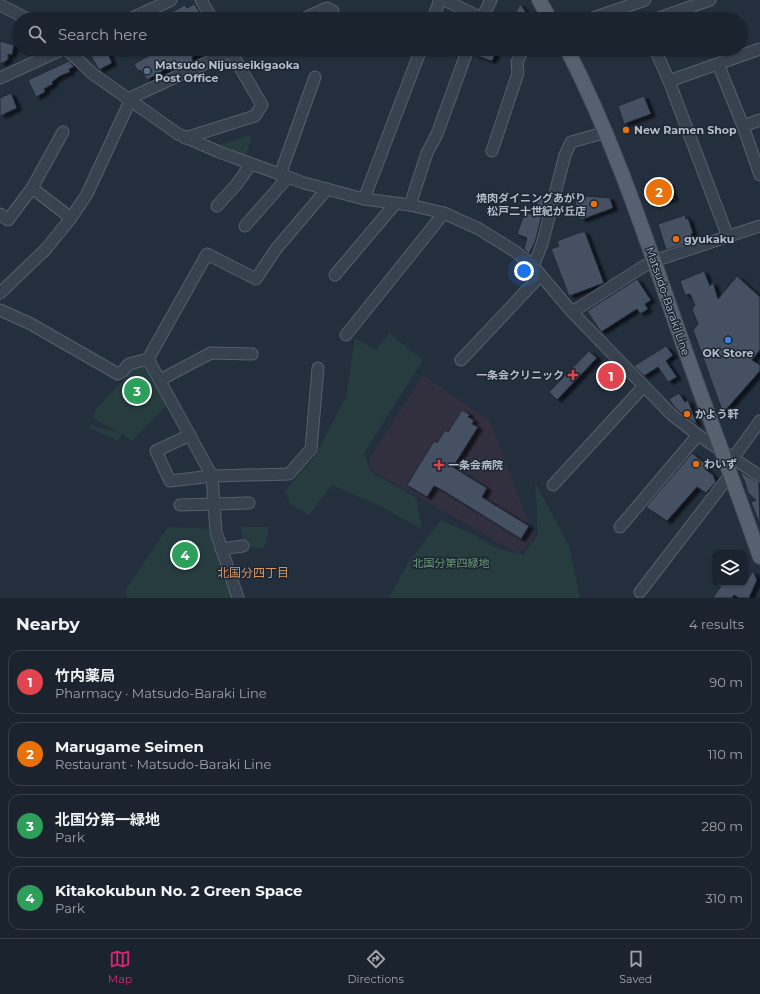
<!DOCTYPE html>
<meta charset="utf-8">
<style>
:root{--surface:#1b232e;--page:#242b36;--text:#f1f3f6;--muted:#a0a4aa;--line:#39404a;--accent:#db2777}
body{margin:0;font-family:Montserrat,"Noto Sans JP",sans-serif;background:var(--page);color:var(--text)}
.controls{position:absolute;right:12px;bottom:12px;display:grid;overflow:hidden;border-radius:8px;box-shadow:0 1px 3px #0004}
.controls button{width:36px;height:36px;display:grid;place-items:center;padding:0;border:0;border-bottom:1px solid var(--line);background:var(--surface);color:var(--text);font:20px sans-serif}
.you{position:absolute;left:524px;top:271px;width:14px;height:14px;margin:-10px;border:3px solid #fff;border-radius:50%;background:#1a73e8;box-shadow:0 0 0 6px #1a73e833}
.badge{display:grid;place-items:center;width:26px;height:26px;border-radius:50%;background:var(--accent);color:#fff;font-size:13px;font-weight:700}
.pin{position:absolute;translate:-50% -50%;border:2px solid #fff;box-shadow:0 1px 4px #0006}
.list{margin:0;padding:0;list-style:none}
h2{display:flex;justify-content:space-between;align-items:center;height:52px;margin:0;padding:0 16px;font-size:17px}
h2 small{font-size:13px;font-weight:400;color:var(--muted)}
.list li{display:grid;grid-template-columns:26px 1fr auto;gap:12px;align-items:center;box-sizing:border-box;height:64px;margin:0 8px 8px;padding:0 8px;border:1px solid var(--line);border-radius:12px}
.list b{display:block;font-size:15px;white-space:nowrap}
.list p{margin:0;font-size:13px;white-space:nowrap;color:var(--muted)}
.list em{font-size:13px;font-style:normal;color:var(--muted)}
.icon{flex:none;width:22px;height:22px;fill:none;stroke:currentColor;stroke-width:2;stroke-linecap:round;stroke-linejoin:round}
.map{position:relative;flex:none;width:760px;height:598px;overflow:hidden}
.search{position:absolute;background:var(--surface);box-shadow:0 1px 3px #0004;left:12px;right:12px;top:12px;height:44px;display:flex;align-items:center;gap:10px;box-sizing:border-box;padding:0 14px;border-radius:22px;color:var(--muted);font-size:15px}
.sheet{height:340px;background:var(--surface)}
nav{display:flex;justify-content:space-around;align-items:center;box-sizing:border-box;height:56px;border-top:1px solid var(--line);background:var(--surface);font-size:11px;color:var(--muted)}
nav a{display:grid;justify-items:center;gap:2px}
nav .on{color:var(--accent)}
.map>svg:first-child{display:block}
.medical{fill:#32303f}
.green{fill:#263c3f}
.building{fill:#455162;stroke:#1f2835;filter:url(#shadow)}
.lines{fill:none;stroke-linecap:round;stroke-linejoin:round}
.minor-casing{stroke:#565f6c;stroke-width:13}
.major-casing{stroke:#414a57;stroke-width:16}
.minor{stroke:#38414e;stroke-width:11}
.major{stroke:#56606e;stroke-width:14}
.service-dot{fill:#5c6f8a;stroke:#1d2633;stroke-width:1.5}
.food-dot{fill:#e8710a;stroke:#1d2633;stroke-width:1.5}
.shop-dot{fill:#3f7fe0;stroke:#1d2633;stroke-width:1.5}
.health-dot{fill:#e0444e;stroke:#1d2633;stroke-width:1.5}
.labels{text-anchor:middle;stroke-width:3;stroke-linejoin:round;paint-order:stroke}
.poi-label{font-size:11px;font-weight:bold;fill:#b4bcc9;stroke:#1d2633;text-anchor:start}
.street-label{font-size:11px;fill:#b4bcc9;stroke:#1d2633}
.park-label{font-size:11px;fill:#6b9a76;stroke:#1d2633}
.neighbourhood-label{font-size:12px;fill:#d59563;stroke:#1d2633}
</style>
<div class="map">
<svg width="760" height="598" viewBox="0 0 760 598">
<defs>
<filter id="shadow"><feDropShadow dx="4.5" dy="2.5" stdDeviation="1" flood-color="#0009"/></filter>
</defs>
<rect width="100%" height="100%" fill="#242f3e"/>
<path class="medical" d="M423,375l67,46 44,116 -15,17 -148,-84 -2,-10z"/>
<g class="green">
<path d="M247,136l5,2 -8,21 -31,-12z"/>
<path d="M389,333l34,27 -59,93 6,18 46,27 6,31 -42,-23 -48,-21 -23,30 -19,-11 -5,-13 30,-35 31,-59 9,-59 21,12z"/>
<path d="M146,364l22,40 -36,37 -10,-8 -3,8 -30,-13 2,-4c9,6 20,5 30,9l-29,-15 5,-10 38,-40z"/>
<path d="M535,482l34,64 11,52h-191l20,-37 32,-41 33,15 22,13 27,7 15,-20z"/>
<path d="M168,527l45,2 22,69h-107l-3,-7z"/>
<path d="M241,527h29l-6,21 -21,-1z"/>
</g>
<g class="building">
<path d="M194,4l8,11 -3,2v2h-41l27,-14 2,3z"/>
<path d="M520,4l8,11 -2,4h-13z"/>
<path d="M0,41l14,4 -2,10 -4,-1v6l-8,4z"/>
<path d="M92,49h14l6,14 -13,7 -9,-16z"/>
<path d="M147,49h63l-18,8 1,4 -12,6 -3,-5 -31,18 -7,-10 -2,1 -4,-7 16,-9z"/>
<path d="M476,49h21l-5,12 -18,-6z"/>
<path d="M69,61l5,6 -5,2 1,3 -10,4 -8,6 1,2 -9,5 1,3 -9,5 -8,-17z"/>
<path d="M11,93l6,15 -17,8v-18z"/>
<path d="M644,96l7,18 -27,10 -6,-18z"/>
<path d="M662,181l1,2 5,-1 6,16 -21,7 -9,-18z"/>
<path d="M587,196l23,2 3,10 -32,12 -6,-19z"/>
<path d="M539,197l7,2 -11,43 -6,12 -5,-5 3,-11 -10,-4 8,-22 8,3z"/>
<path d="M685,215l1,4 2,-1 5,15 -2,1 2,7 -27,9 -8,-26z"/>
<path d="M581,232h4l19,51 -35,13 -18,-47 8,-3 -2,-5z"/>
<path d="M524,268l7,6 -8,9 -7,-7z"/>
<path d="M704,271l6,15 3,-4 5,17 19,-23 23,21v53l-8,10 8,5v6l-37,42 -30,-83 5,-6 -6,-15 3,-4 -5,-11 -5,1 -5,-14z"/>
<path d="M637,279l14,21 -6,4 3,5 -8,5 -3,-5 -36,23 -14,-21z"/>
<path d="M666,346l7,9 -7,6 11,16 -9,5 -10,-15 -14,9 -10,-10z"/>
<path d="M589,351l8,7 -40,42 -8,-8z"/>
<path d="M609,367l11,10 -8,8 -10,-10z"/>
<path d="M679,393l6,9 3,-2 9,25 -22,-17 -6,-9z"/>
<path d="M462,410l8,5 -2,2 6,3 -2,4 6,3 -25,40 34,21 -5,9 47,29 -8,13 -79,-49 -8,-4 -7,11 -20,-12 27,-44 3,2 8,-13 3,2z"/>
<path d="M692,453l16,13 -3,3 8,6 3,7 -10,11 -9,-6 -30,34 -21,-14z"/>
<path d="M739,471l20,12 1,42 -9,-23 5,-2 -8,-7 -3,-11z"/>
<path d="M753,571l4,9 -8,18h-10l-5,-3 -2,3h-19l10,-15h22z"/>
</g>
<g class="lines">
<g class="minor-casing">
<g id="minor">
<path d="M201,0l11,19"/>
<path d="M444,0l38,18 9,-18"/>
<path d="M0,5l28,14"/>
<path d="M130,19l41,-19"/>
<path d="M303,19l24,-11 6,3"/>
<path d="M433,19l6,-17 4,-2"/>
<path d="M590,19l55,-19"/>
<path d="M656,19l54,-19"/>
<path d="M66,49l27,25 85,60 41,18 85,31 60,16 46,6 34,8 35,16 37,23 17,14 39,46 100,103 26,20 62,41"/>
<path d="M655,49l14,32"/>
<path d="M718,64l25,62 17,49"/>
<path d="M0,78l63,-29"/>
<path d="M128,99l108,-50"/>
<path d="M743,126l17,-6"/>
<path d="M185,138l70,-22 7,-11 -33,-56"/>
<path d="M492,151l26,-78 -1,-11 6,-13"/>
<path d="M280,175l35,-98"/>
<path d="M32,188l31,-56"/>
<path d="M364,199l57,-150"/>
<path d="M410,205l17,-52 10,-19 31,-85"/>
<path d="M217,206l19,-21 15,-21"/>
<path d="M0,214l8,6 24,-32 39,30"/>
<path d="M245,226l43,-49"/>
<path d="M728,237l-59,-156 91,-32"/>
<path d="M533,266l9,-22 23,-89 6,-13 36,-10"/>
<path d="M335,275l60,-71"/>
<path d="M0,293l46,-44 25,-31 16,-24 43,-93"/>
<path d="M0,310l31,14 87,50 5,-3 6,-7 19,-5 64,117 4,56 22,66"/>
<path d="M572,312l72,-46 19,-8 97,-32"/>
<path d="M346,335l98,-122"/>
<path d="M148,359l59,-105 49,25 20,-30 51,-60"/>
<path d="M461,360l79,-84"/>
<path d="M160,380l51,-27 41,1"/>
<path d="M190,435l-34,16 14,30 42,-5 77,-2 22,-25 7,-81"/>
<path d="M733,458l27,-37"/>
<path d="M553,485l91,-99"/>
<path d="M180,505l69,-2"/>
<path d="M620,527l78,-92"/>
<path d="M221,549l22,-3"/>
<path d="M640,592l90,-117"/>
</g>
</g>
<g class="major-casing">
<g id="major">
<path d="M539,0l11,19"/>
<path d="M567,49c49,96 80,193 116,295 25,71 52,141 77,213"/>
</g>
</g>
<use href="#minor" class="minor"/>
<use href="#major" class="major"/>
</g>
<circle class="service-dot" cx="147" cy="71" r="4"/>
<g class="food-dot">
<circle cx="626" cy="130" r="4"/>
<circle cx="594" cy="204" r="4"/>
<circle cx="676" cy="239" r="4"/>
<circle cx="687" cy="414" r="4"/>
<circle cx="696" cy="464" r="4"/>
</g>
<circle class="shop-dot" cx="728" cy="340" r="4"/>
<g class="health-dot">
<path d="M571 369h4v4h4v4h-4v4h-4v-4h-4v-4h4z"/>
<path d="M437 459h4v4h4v4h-4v4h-4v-4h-4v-4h4z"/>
</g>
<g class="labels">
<g class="poi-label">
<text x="155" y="69">Matsudo Nijusseikigaoka<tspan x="155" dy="13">Post Office</tspan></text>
<text x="634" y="134">New Ramen Shop</text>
<text x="586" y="202" text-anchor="end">焼肉ダイニングあがり<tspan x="586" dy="13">松戸二十世紀が丘店</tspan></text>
<text x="684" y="243">gyukaku</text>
<text x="728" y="357" text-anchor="middle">OK Store</text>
<text x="564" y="379" text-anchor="end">一条会クリニック</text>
<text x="695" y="418">かよう軒</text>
<text x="704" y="468">わいず</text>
<text x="448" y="469">一条会病院</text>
</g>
<g class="street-label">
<text transform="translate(668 301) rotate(71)" y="4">Matsudo-Baraki Line</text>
</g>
<g class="park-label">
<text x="451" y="567">北国分第四緑地</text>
</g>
<g class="neighbourhood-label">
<text x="253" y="577">北国分四丁目</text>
</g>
</g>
</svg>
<div class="controls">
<button><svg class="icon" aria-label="layers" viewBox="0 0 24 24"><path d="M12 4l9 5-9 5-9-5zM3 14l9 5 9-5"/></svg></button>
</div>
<div class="you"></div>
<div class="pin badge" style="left:611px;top:376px;background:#e0444e">1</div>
<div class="pin badge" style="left:659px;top:192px;background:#e8710a">2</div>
<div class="pin badge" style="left:137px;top:391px;background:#2e9e5b">3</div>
<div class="pin badge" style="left:185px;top:555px;background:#2e9e5b">4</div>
<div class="search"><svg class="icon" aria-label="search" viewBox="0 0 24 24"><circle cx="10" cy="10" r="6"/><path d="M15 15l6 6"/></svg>Search here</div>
</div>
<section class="sheet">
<h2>Nearby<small>4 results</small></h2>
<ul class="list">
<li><span class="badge" style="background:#e0444e">1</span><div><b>竹内薬局</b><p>Pharmacy · Matsudo-Baraki Line</p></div><em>90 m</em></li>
<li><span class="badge" style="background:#e8710a">2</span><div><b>Marugame Seimen</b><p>Restaurant · Matsudo-Baraki Line</p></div><em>110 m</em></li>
<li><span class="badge" style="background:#2e9e5b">3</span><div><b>北国分第一緑地</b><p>Park</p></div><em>280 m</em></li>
<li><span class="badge" style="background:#2e9e5b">4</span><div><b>Kitakokubun No. 2 Green Space</b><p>Park</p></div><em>310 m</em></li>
</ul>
</section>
<nav>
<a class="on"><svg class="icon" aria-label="map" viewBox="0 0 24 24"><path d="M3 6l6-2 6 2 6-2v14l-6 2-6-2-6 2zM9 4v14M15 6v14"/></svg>Map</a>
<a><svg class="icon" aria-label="directions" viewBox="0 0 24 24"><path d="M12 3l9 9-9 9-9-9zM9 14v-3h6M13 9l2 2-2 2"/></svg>Directions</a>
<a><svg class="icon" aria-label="saved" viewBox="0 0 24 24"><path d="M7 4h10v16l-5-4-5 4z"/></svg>Saved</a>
</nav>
